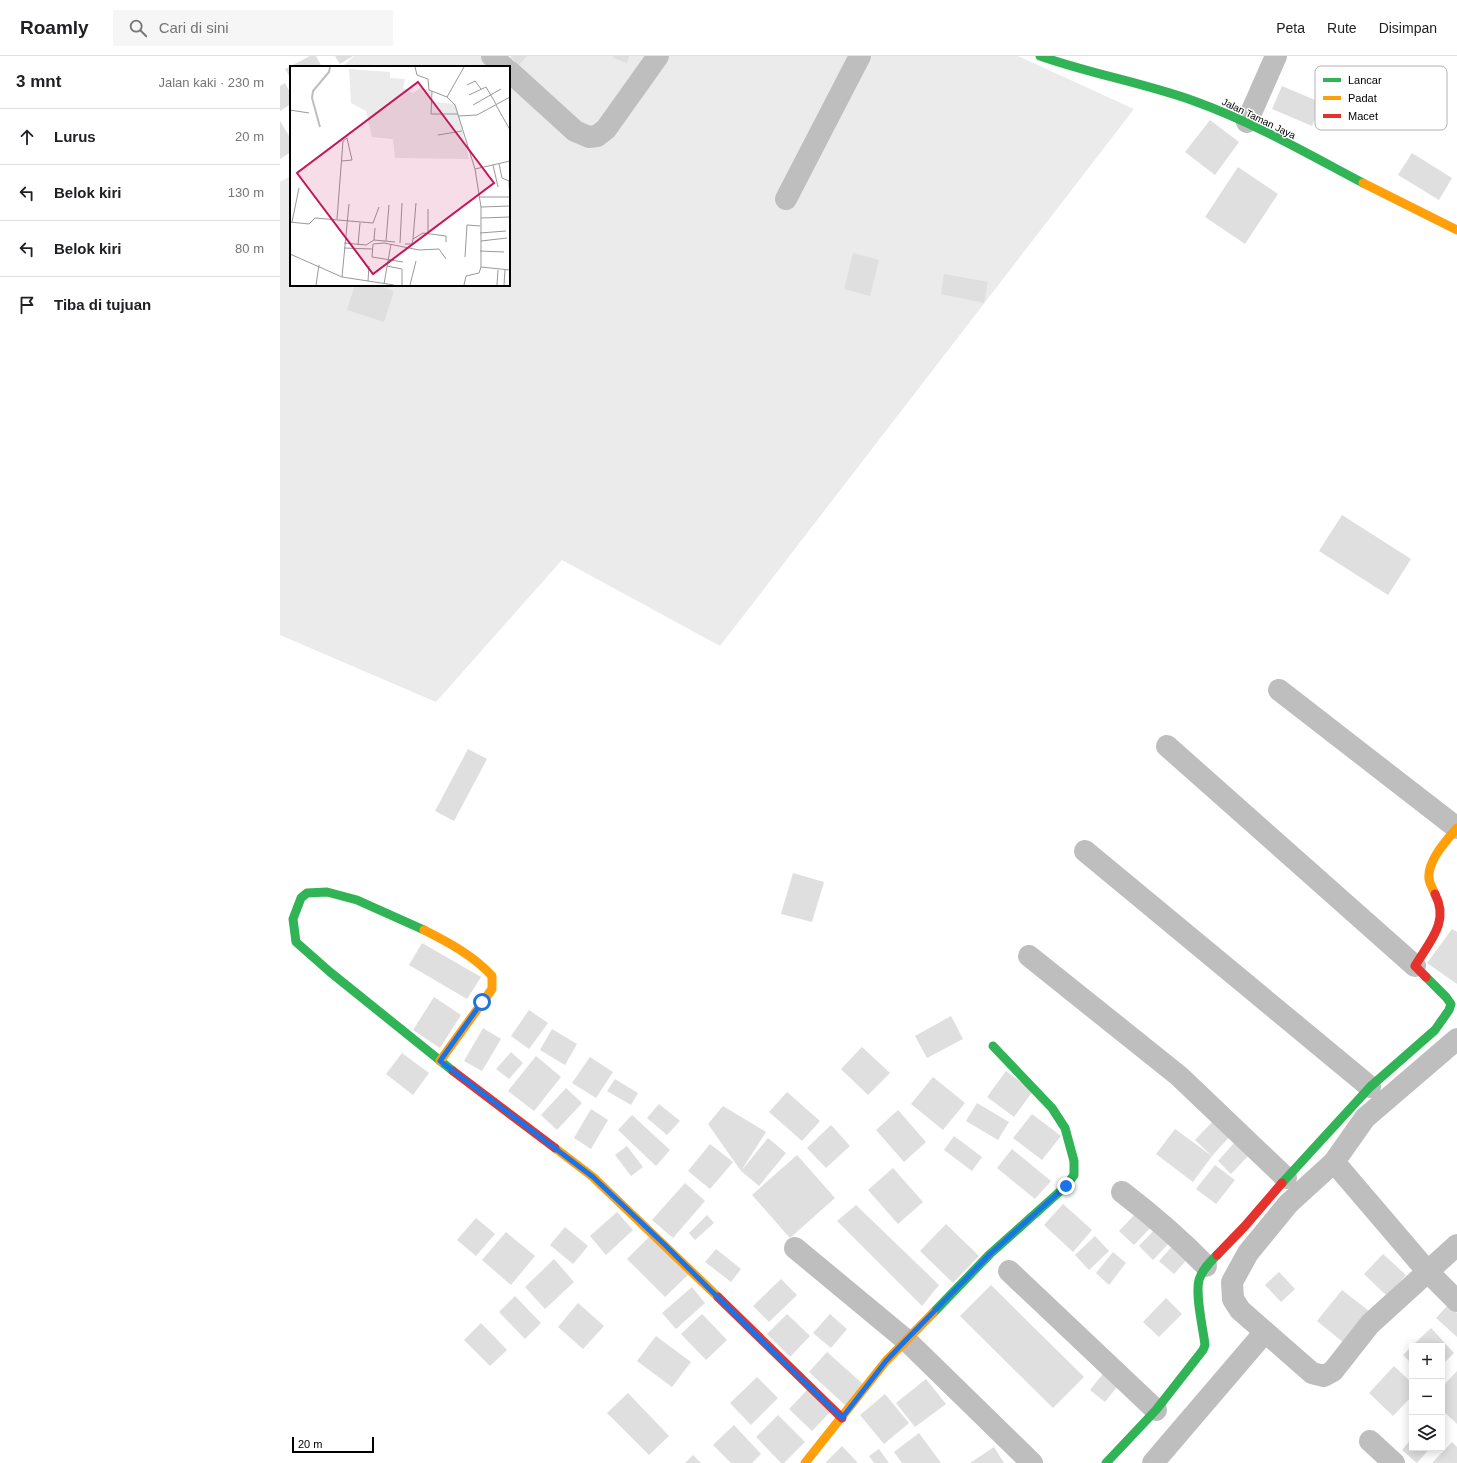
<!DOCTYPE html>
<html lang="id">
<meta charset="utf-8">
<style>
:root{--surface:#fff;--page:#f6f6f6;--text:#202124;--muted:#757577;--line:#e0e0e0}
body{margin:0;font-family:Arial,sans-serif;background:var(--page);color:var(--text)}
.controls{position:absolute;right:12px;bottom:12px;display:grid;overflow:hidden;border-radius:0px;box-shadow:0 2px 10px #0003}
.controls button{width:36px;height:36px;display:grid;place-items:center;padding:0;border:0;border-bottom:1px solid var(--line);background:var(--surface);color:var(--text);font:20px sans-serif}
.scale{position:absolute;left:12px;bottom:10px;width:82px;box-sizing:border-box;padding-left:4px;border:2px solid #000;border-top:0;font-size:11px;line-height:14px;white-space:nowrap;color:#000;-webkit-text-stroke:3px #fff;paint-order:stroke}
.stop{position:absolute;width:12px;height:12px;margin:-9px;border:3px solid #1a73e8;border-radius:50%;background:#fff}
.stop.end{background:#1a73e8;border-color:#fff;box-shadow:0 1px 4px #0008}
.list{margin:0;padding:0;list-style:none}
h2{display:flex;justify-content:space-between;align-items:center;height:52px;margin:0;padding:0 16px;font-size:17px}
h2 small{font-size:13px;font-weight:400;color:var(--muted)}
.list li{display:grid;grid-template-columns:26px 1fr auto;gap:12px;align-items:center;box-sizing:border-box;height:56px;padding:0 16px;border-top:1px solid var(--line)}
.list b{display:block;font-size:15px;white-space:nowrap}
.list em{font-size:13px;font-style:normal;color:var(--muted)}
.icon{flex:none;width:22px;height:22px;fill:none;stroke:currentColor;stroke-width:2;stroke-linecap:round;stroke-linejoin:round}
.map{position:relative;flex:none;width:1177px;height:1407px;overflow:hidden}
header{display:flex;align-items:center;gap:24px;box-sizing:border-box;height:56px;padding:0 20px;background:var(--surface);border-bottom:1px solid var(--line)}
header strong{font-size:19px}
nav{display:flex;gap:22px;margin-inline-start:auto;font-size:14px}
.search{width:280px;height:36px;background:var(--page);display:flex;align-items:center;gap:10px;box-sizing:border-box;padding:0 14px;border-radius:0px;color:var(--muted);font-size:15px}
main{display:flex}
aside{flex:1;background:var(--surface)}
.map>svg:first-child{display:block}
.green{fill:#ebebeb}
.building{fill:#dfdfdf}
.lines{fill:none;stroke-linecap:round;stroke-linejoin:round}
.street{stroke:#bebebe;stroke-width:22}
.fast{stroke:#30b455;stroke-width:9}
.slow{stroke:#ff9f0a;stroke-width:9}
.jam{stroke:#e5322d;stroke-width:9}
.route{stroke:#1a73e8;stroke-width:5}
.labels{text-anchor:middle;stroke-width:3;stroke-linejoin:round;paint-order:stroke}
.street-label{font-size:10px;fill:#000;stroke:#fff}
.inset-river{fill:none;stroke:#bebebe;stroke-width:2}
.inset-road{fill:none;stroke:#999;stroke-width:1}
.view{fill:#c2185b;fill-opacity:0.15;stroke:#c2185b;stroke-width:2}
.inset-edge{fill:none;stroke:#000;stroke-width:2}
.key{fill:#fff;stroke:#b2b2b2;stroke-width:1}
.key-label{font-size:11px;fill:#000}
</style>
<header>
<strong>Roamly</strong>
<div class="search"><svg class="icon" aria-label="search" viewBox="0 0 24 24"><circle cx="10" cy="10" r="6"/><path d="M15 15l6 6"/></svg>Cari di sini</div>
<nav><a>Peta</a><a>Rute</a><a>Disimpan</a></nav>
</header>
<main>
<aside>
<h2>3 mnt<small>Jalan kaki · 230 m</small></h2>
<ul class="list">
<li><svg class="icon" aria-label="ahead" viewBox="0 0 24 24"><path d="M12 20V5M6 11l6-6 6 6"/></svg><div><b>Lurus</b></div><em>20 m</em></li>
<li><svg class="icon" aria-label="left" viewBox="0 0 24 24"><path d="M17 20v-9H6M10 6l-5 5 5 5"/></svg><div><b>Belok kiri</b></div><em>130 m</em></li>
<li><svg class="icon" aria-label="left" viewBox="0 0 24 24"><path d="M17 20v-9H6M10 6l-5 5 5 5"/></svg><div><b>Belok kiri</b></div><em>80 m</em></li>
<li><svg class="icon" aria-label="arrive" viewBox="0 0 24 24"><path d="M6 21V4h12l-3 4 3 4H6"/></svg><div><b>Tiba di tujuan</b></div></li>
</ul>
</aside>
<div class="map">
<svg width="1177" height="1407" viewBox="0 0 1177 1407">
<rect width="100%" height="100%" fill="#fff"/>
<path class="green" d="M74,0h141l10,7 7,-7h506l116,53 -414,537 -158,-86 -126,142 -156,-67v-453l11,-6v109h218v-218h-167z"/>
<g class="building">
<path d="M30,0h6l6,11h-31v12l-6,-10z"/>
<path d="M55,0h18l-13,8z"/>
<path d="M230,0h17l-8,9z"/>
<path d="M333,0h16l-2,7 -14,-5z"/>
<path d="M5,27l6,11v10l-11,7v-25z"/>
<path d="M1002,30l40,17 -10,23 -40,-17z"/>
<path d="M930,64l29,22 -24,33 -30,-23z"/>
<path d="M0,65l11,18v13l-11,7z"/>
<path d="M1132,97l40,25 -13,22 -41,-25z"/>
<path d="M958,111l40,27 -33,50 -40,-27z"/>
<path d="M573,197l26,7 -9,36 -26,-7z"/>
<path d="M664,218l44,8 -4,21 -43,-9z"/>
<path d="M75,229h22l17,6 -10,31 -37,-12z"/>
<path d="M1062,459l69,44 -23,36 -69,-44z"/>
<path d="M188,693l19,10 -33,62 -19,-10z"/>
<path d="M513,817l31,9 -12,40 -31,-8z"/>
<path d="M1172,873l5,3v52l-30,-21z"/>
<path d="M142,887l59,34 -14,22 -58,-34z"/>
<path d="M154,941l27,18 -21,33 -27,-18z"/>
<path d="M249,954l19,13 -19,26 -18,-13z"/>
<path d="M671,960l12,23 -36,19 -12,-22z"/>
<path d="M203,972l18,11 -19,32 -18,-10z"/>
<path d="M272,973l25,15 -12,21 -25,-15z"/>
<path d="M582,991l28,26 -22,22 -27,-26z"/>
<path d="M231,996l12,11 -14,16 -13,-10z"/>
<path d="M122,997l27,20 -16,22 -27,-21z"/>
<path d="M256,1000l25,21 -27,34 -26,-20z"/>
<path d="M310,1001l23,15 -17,26 -24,-15z"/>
<path d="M726,1015l27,20 -19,26 -27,-20z"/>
<path d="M653,1021l32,26 -22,27 -32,-26z"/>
<path d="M335,1023l23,14 -7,12 -24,-14z"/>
<path d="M286,1032l16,15 -25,27 -16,-15z"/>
<path d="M507,1036l33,29 -18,20 -33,-29z"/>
<path d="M697,1047l32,19 -11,18 -32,-19z"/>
<path d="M379,1048l21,17 -13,14 -20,-17z"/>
<path d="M443,1050l43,26 -25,39 27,-33 18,15 -27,33 -18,-15 -33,-47z"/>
<path d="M311,1053l17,11 -17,29 -17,-11z"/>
<path d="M618,1054l28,32 -22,20 -28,-32z"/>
<path d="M752,1058l29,22 -19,24 -29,-22z"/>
<path d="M352,1059l38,35 -14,16 -38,-36z"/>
<path d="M936,1062l17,15 -21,23 -17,-16z"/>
<path d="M551,1069l19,21 -24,22 -19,-20z"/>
<path d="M895,1073l37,27 -19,26 -37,-28z"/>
<path d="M674,1080l28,21 -10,14 -28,-21z"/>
<path d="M955,1086l14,13 -18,19 -13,-13z"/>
<path d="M430,1088l23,18 -23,27 -22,-18z"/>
<path d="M347,1090l16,21 -12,9 -16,-21z"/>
<path d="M732,1093l39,32 -16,18 -38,-31z"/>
<path d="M517,1099l38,43 -45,40 -38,-43z"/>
<path d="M935,1109l20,15 -19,24 -20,-15z"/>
<path d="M613,1112l30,34 -25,22 -30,-34z"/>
<path d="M405,1127l20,18 -32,37 -21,-18z"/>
<path d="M783,1148l29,26 -19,22 -29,-27z"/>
<path d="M576,1149l83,80 -17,21 -85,-85z"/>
<path d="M858,1155l15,14 -19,20 -15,-14z"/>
<path d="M337,1156l16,18 -27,25 -16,-19z"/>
<path d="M427,1159l7,8 -19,17 -6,-7z"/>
<path d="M196,1162l19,16 -19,22 -19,-16z"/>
<path d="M666,1168l33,32 -26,27 -33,-32z"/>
<path d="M878,1170l14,14 -19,20 -14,-14z"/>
<path d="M285,1171l23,19 -15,18 -23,-19z"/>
<path d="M226,1176l29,24 -24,29 -29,-25z"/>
<path d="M371,1179l38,39 -24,23 -38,-38z"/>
<path d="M815,1180l14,15 -20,19 -14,-15z"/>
<path d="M896,1186l15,13 -17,19 -15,-13z"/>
<path d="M436,1193l25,20 -10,13 -26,-20z"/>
<path d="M833,1196l13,11 -17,22 -13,-12z"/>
<path d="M1103,1198l23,21 -19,21 -23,-22z"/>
<path d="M274,1203l20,23 -29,27 -20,-22z"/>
<path d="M999,1216l16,17 -14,13 -16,-17z"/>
<path d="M501,1223l16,16 -28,27 -16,-16z"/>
<path d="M711,1229l93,92 -31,31 -93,-92z"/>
<path d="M412,1231l13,16 -29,26 -14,-16z"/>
<path d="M1062,1234l27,21 -25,32 -27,-22z"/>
<path d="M235,1240l26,27 -16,16 -26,-27z"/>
<path d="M886,1242l16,16 -23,23 -16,-15z"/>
<path d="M298,1247l26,23 -21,23 -25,-22z"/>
<path d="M1168,1249l9,8v24l-21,-19z"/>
<path d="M422,1258l25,26 -21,20 -25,-26z"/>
<path d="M507,1258l23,22 -20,21 -23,-23z"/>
<path d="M550,1258l17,15 -16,19 -18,-15z"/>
<path d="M201,1267l26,27 -17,16 -26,-26z"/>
<path d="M1151,1272l23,25 -12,12v-19h-30z"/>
<path d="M376,1280l35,26 -19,25 -35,-26z"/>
<path d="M1132,1290v18l-9,-9z"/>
<path d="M547,1296l37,33 -18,21 -37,-34z"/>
<path d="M1114,1310l18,17v13l-19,20 -24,-23z"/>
<path d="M825,1315l15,12 -15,19 -15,-12z"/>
<path d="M1177,1315v53l-15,-14v-23z"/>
<path d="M477,1321l21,21 -27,27 -21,-22z"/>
<path d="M646,1323l20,25 -31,23 -19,-24z"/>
<path d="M529,1332l23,22 -20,21 -23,-22z"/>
<path d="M348,1337l41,43 -20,19 -42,-42z"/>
<path d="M605,1338l24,29 -25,21 -24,-29z"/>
<path d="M498,1359l27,27 -21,21h-3l-25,-26z"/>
<path d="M454,1369l27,29 -9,9h-21l-18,-18z"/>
<path d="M639,1377l22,30h-39l-8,-11z"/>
<path d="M1132,1382v10h18l-13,15 -15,-13z"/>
<path d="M1172,1386l5,5v16h-25z"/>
<path d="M562,1390l16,17h-31l-1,-1z"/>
<path d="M714,1391l10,16h-34z"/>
<path d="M599,1393l10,14h-15l-5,-7z"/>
<path d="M413,1399l8,8h-16z"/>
</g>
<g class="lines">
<g class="street">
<path d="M212,0l12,11"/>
<path d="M229,15l66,60 14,6 8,-1 9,-7 52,-73"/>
<path d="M967,66l29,-66"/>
<path d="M506,143l74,-143"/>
<path d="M999,634l178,138"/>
<path d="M887,690l248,220"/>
<path d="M805,795l285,236"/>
<path d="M749,900l150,120 107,102"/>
<path d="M1177,983l-92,79 -31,44 -46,42 -40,49 -16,29 1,17 7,11 72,63 12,3 9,-5 37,-47 87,-79"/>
<path d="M1054,1106l94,110 29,29"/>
<path d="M842,1136c30,23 58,47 84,74"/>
<path d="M515,1192l111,92 126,123"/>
<path d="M729,1215l147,139"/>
<path d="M1090,1385l24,22"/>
<path d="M873,1407l112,-131"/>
</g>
<g class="fast">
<path d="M760,0c51,18 104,27 154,45 59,21 114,53 169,82"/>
<path d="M144,874l-67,-30 -30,-8 -20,1 -6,5 -8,21 3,23 34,30 123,99"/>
<path d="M1002,1127l88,-96 65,-57 14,-20 2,-6 -5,-7 -20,-20"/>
<path d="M653,1257l57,-59 76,-68 8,-11v-14l-9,-33 -13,-20 -59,-62"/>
<path d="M826,1407l50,-53 47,-60 2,-5c-2,-17 -10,-50 -6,-65 3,-10 11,-18 18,-25"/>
</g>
<g class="slow">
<path d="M1083,127l94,47"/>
<path d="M1155,838c-2,-5 -5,-9 -6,-15 -2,-18 17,-38 28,-51"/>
<path d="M144,874c24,12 50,26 68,46v13l-52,72"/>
<path d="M275,1092l38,29 125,120"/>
<path d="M525,1407l81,-102 47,-48"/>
</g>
<g class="jam">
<path d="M1146,921l-11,-11c14,-24 35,-44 20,-72"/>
<path d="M173,1015l102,77"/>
<path d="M937,1199l28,-29 37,-43"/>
<path d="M438,1241l124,121"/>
</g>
</g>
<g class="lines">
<path class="route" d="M202,946l-42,59 153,116 72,68 103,102 74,71 44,-57 20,-21 84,-86 76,-68"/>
</g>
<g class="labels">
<g class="street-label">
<text transform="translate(979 62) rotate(26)" y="4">Jalan Taman Jaya</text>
</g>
</g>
<g transform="translate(10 10)">
<rect width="220" height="220" fill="#fff"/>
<path d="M59,3l41,3v6l15,1 -2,9 10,5 8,-5 10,2 1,12 24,2 13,55 -74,-1 -2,-19 -21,-2 -6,-26 -15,-8z" fill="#ebebeb"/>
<path class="inset-river" d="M30,61l-8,-29 1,-7 16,-19 1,-5"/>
<path class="inset-road" d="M125,1l2,8 11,4 1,11 18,7 8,8 20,64 6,38v60l-2,6 -13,3 -2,9M177,19l8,-4 6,8M142,25l-1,23h27M179,29l17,-8 10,17M157,31l17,-30M183,39l28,-16M206,39l14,25M0,44l19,3M168,50l19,-1 33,-18M148,69l24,-4M209,98l3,14 7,3 1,21M203,99l5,22M185,103l35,-8M190,131h29M191,141l29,-1M191,152l29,-1M47,153l6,-78 4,-3 5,22 -10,1M0,156l19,2 6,-6 58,5 6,-16M2,156l7,-34M138,167v-24M190,167l26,-2M123,173l3,-36M84,174l1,-12M96,175l3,-36M191,175l26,-3M54,177l22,2 8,-5 21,2M110,177l2,-40M115,178h7l1,-5 10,-6 23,3v6M68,179l2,-22M54,182l28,1M190,185l24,1M0,188l52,23 52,8M175,191l2,-32 13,1M113,196l-31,-5 1,-13 11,-1 35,7 20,-1 7,10M97,200l15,3v16M191,201l29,3M52,211l7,-73M78,215l1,-15M94,218l7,-40M26,219l3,-20M120,219l6,-24M207,219l1,-15M214,219l1,-15"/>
<path class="view" d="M128,16l76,101 -121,91 -76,-101z"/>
<rect width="220" height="220" class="inset-edge"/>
</g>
<rect x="1035" y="10" width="132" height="64" rx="6" class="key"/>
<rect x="1043" y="22" width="18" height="4" fill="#30b455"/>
<rect x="1043" y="40" width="18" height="4" fill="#ff9f0a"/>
<rect x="1043" y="58" width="18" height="4" fill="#e5322d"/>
<g class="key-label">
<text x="1068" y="28">Lancar</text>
<text x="1068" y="46">Padat</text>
<text x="1068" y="64">Macet</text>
</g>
</svg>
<div class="controls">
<button>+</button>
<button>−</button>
<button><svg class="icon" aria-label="layers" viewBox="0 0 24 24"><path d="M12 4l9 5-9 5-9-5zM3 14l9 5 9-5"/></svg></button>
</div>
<div class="scale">20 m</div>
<div class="stop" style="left:202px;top:946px"></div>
<div class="stop end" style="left:786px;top:1130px"></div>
</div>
</main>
